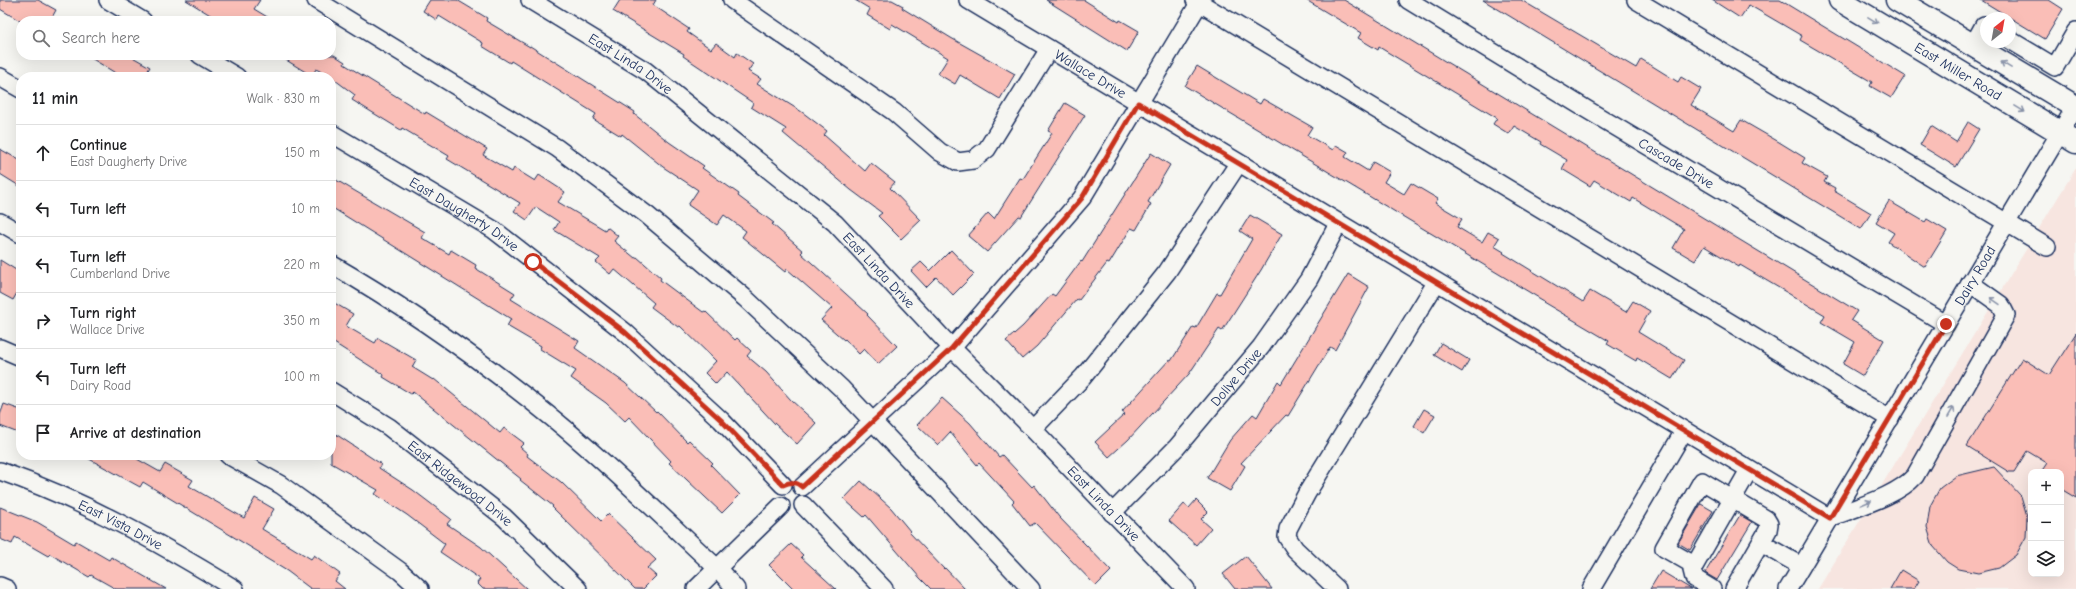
<!DOCTYPE html>
<meta charset="utf-8">
<style>
:root{--surface:#fff;--page:#f2f2f2;--text:#202124;--muted:#757577;--line:#e0e0e0}
body{margin:0;font-family:"Comic Neue",sans-serif;background:var(--page);color:var(--text)}
.controls{position:absolute;right:12px;bottom:12px;display:grid;overflow:hidden;border-radius:8px;box-shadow:0 4px 16px #0002}
.controls button{width:36px;height:36px;display:grid;place-items:center;padding:0;border:0;border-bottom:1px solid var(--line);background:var(--surface);color:var(--text);font:20px sans-serif}
.compass{position:absolute;left:1980px;top:12px;width:36px;height:36px;border-radius:50%;background:var(--surface);box-shadow:0 4px 16px #0002;rotate:31deg}
.stop{position:absolute;width:12px;height:12px;margin:-9px;border:3px solid #c8321e;border-radius:50%;background:#fff}
.stop.end{background:#c8321e;border-color:#fff;box-shadow:0 1px 4px #0008}
.list{margin:0;padding:0;list-style:none}
h2{display:flex;justify-content:space-between;align-items:center;height:52px;margin:0;padding:0 16px;font-size:17px}
h2 small{font-size:13px;font-weight:400;color:var(--muted)}
.list li{display:grid;grid-template-columns:26px 1fr auto;gap:12px;align-items:center;box-sizing:border-box;height:56px;padding:0 16px;border-top:1px solid var(--line)}
.list b{display:block;font-size:15px;white-space:nowrap}
.list p{margin:0;font-size:13px;white-space:nowrap;color:var(--muted)}
.list em{font-size:13px;font-style:normal;color:var(--muted)}
.icon{flex:none;width:22px;height:22px;fill:none;stroke:currentColor;stroke-width:2;stroke-linecap:round;stroke-linejoin:round}
.map{position:relative;flex:none;width:2076px;height:589px;overflow:hidden}
.search{position:absolute;background:var(--surface);box-shadow:0 4px 16px #0002;left:16px;top:16px;width:320px;height:44px;display:flex;align-items:center;gap:10px;box-sizing:border-box;padding:0 14px;border-radius:16px;color:var(--muted);font-size:15px}
.panel{position:absolute;background:var(--surface);box-shadow:0 4px 16px #0002;left:16px;top:72px;width:320px;height:388px;border-radius:16px}
.map>svg:first-child{display:block}
.built{fill:#f7e5e0;fill-rule:evenodd}
.building{fill:#fabeb7;stroke:#1b2f5e}
.lines{fill:none;stroke-linecap:round;stroke-linejoin:round}
.minor-casing{stroke:#1b2f5e;stroke-width:20}
.major-casing{stroke:#1b2f5e;stroke-width:25}
.minor{stroke:#f6f6f2;stroke-width:17}
.major{stroke:#f6f6f2;stroke-width:22}
.oneway{stroke:#8892a8}
.route{stroke:#c8321e;stroke-width:5}
.labels{text-anchor:middle;stroke-width:3;stroke-linejoin:round;paint-order:stroke}
.street-label{font-size:14px;fill:#1b2f5e;stroke:#f6f6f2}
</style>
<div class="map">
<svg width="2076" height="589" viewBox="0 0 2076 589">
<rect width="100%" height="100%" fill="#f6f6f2"/>
<filter id="ink" filterUnits="userSpaceOnUse"><feTurbulence type="fractalNoise" baseFrequency=".025" numOctaves="2"/><feDisplacementMap in="SourceGraphic" scale="8" xChannelSelector="R" yChannelSelector="G"/><feConvolveMatrix kernelMatrix="1 2 1 2 8 2 1 2 1" color-interpolation-filters="sRGB"/></filter>
<g filter="url(#ink)">
<path class="built" d="M2076,168v421h-258zM2031,472h30v102h-30z"/>
<g class="building">
<path d="M0,0h38l18,10 -6,11h-30l-20,-12z"/>
<path d="M186,0h74l-6,9 20,12h-54z"/>
<path d="M430,0h27l30,18 -1,3 44,26v-1l105,66 -1,2 35,28 35,24 -2,2 37,26 -1,2 36,27 -2,1 31,27 -2,2 67,61 -1,1 30,31 -19,18 -14,-15 -5,5 -14,-15 -1,1 -23,-20 11,-12 -45,-39 -2,3 -43,-35 4,-6 -22,-16 -7,10 -29,-20 10,-15 -35,-23 -41,-33 -1,2 -28,-17 3,-5 -85,-53 -1,2 -28,-17 1,-3 -44,-27 -2,4 -14,-9z"/>
<path d="M620,0h36l-3,5 36,24 -2,3 24,17 5,-6 19,14 2,-4 16,11 -5,7 13,8 -4,5 45,28 25,19 -3,4 41,36 6,-8 24,19 -5,6 31,32 -20,19 -23,-23 4,-3 -31,-23 -68,-57 3,-4 -35,-22 2,-4 -70,-47 1,-2 -71,-43z"/>
<path d="M855,0h37l11,6 -1,2 49,30 64,36 -15,25 -40,-24 -5,9 -17,-10 10,-16 -56,-34 -2,5 -23,-14 3,-6z"/>
<path d="M1046,0h38l35,22 1,-2 19,11 -12,20z"/>
<path d="M1306,0h38l513,311 -6,9 33,20 -21,36 -20,-12 12,-22 -34,-20 4,-7 -85,-50 -1,2 -35,-21 -9,15 -22,-13 11,-19 -51,-31 -2,4 -37,-22 -4,6 -28,-17 5,-9 -27,-16 1,-2 -27,-16 -5,8 -16,-10 4,-6 -118,-71 -1,3 -20,-12 3,-5z"/>
<path d="M1483,0h38l115,68 5,-9 37,23 3,-5 20,12 -10,16 43,26 7,-11 38,22 26,16 -3,5 25,14 -3,5 11,6 -1,3 37,22 -10,16z"/>
<path d="M1712,0h68l125,76 -14,22 -21,-12 2,-4 -72,-42 2,-4 -53,-31 -9,13z"/>
<path d="M1981,0h68l14,9 -18,30z"/>
<path d="M86,55h43l21,12 -6,10h-22z"/>
<path d="M278,55h56l11,7 -1,2 81,50 1,-2 61,37 -4,6 29,17 2,-4 21,13 4,-6 26,17 -7,10 47,28 2,-3 11,9 -4,5 21,17 2,-1 24,21 -1,2 43,32 2,-1 30,29 2,-2 14,13 -4,5 19,16 25,28 25,23 -19,21 -22,-20 -48,-52 -11,12 -11,-11 11,-12 -36,-35 -2,1 -27,-20 3,-4 -40,-34 -4,5 -14,-12 4,-4 -46,-28 5,-8 -23,-15 -9,13 -13,-9 6,-8 -73,-44 2,-3 -47,-28 -1,2 -49,-30 3,-5 -24,-18 -15,-8 -4,7z"/>
<path d="M1197,66l63,38 3,-5 49,28 -5,8 26,15 3,-5 12,7 -3,5 23,14 5,-9 17,10 -6,10 20,12 7,-11 27,16 -3,4 27,16 -5,8 25,15 6,-10 11,6 -5,8 10,6 -1,1 80,49 7,-11 36,21 7,-11 17,10 -12,21 46,28 -12,19 -35,-21 -1,3 -29,-17 2,-3 -66,-39 1,-1 -359,-215z"/>
<path d="M1065,103l20,12 -64,102 -2,-1 -32,36 -19,-16 20,-23 6,6 26,-41 3,1 29,-46 -4,-2z"/>
<path d="M1968,122l11,7 -23,38 -36,-22 11,-19 25,16z"/>
<path d="M0,149l21,12v26l-21,-13z"/>
<path d="M1151,153l19,12 -22,37 3,2 -15,26 -5,-2 -22,36 -2,-1 -28,37 -2,-1 -40,47 -15,13 -16,-18 17,-15 29,-32 3,2 26,-35 1,1z"/>
<path d="M331,177l94,55 -3,6 27,16 2,-4 25,15 -1,3 40,25 -4,6 68,42 -4,7 50,35 31,29 1,-1 30,31 2,-2 24,23 -2,2 29,30 -18,18 -53,-50 2,-2 -42,-44 -4,4 -19,-18 -35,-25 5,-7 -36,-22 1,-3 -34,-20 4,-7 -180,-112z"/>
<path d="M1889,201l36,21 2,-3 20,12 -22,36 -37,-25 6,-9 -18,-11z"/>
<path d="M1250,215l32,19 -21,36 -39,61 -3,-2 -30,45 -61,66 -19,17 -14,-15 30,-28 -3,-2 47,-52 2,1 22,-34 3,1 21,-35 3,1 32,-55 -12,-8z"/>
<path d="M951,250l23,24 -21,21 -17,-18 -10,10 -15,-16 10,-9 9,9z"/>
<path d="M0,260l21,13v13l-8,14 -13,-7z"/>
<path d="M1348,274l21,13 -34,63 -5,-3 -42,69 -2,-1 -45,48 4,3 -15,25 -23,-13 23,-38 23,-26 4,3 21,-36 3,3z"/>
<path d="M331,301l22,13 -7,12 29,17 3,-5 38,22 -4,7 21,13 1,-1 66,54 4,-5 20,15 -4,4 8,7 -1,2 34,26 40,39 7,-7 48,46 -9,8 9,8 -13,13h-8l-83,-82 1,-1 -33,-26 1,-1 -108,-87 -2,2 -28,-17 1,-2 -53,-34z"/>
<path d="M2076,333v165l-15,-9v-17h-20l6,-9 -20,-12 -13,21h-5l-42,-26 55,-88 27,17z"/>
<path d="M1441,343l28,17 -7,12 -28,-17z"/>
<path d="M942,398l28,25 29,34 3,-2 30,32 2,-2 25,32 52,54 -15,15 -61,-63 -5,3 -18,-23 2,-2 -35,-38 -2,2 -27,-33 -12,13 -21,-20z"/>
<path d="M4,404l17,6v24l-21,-8v-11z"/>
<path d="M1424,409l11,6 -11,18 -10,-7z"/>
<path d="M331,431l50,33 -2,4 34,22 38,29 -4,5 34,23 46,42h-44l-6,-6 3,-4 -40,-27 5,-8 -38,-29 -32,-21 3,-4 -47,-27z"/>
<path d="M82,455h57l-2,4 23,13 5,-8 28,16 -4,6 55,32 11,-20 19,11 -12,20 49,30 3,-4 26,19 -5,7 10,8h-34l-24,-18 -28,-17 1,-1 -117,-71 -3,5z"/>
<path d="M1994,467l27,29 6,20 -1,21 -10,18 -17,13 -21,5 -20,-4 -11,-7 -14,-16 -6,-19 3,-21 10,-18 16,-12z"/>
<path d="M861,481l30,27 19,23 -1,1 35,37 1,-1 20,21h-34l-11,-11 -54,-63 -2,2 -20,-18z"/>
<path d="M1196,500l12,12 -7,7 10,9 -15,17 -27,-24 15,-17 5,4z"/>
<path d="M1701,504l12,7 -23,39 -12,-7z"/>
<path d="M0,507l37,15 37,22 2,-3 33,19 2,-3 55,32h-50l-25,-14 -2,2 -39,-23 -2,2 -33,-19 -3,7 -12,-5z"/>
<path d="M1740,515l12,7 -35,58 -12,-7z"/>
<path d="M791,544l12,11 -2,2 35,32h-43l-24,-24z"/>
<path d="M1246,556l26,33h-37l-12,-15z"/>
<path d="M1901,570l18,11 -5,8h-24z"/>
<path d="M1661,571l30,18h-41z"/>
</g>
<g class="lines">
<g class="minor-casing">
<g id="minor">
<path d="M108,0l35,21"/>
<path d="M316,0l241,148 90,67 98,83 97,91 189,200"/>
<path id="s1" d="M530,0l116,71 189,152 117,125 72,72 162,169"/>
<path d="M732,0l162,112 46,40 18,10 15,-2 14,-11 62,-100"/>
<path id="s2" d="M968,0l862,518c26,-11 66,-21 85,-42l91,-161 -5,-10 -31,-22"/>
<path d="M1195,0l695,419"/>
<path id="s3" d="M1408,0l178,109 360,215"/>
<path d="M1636,0l411,247"/>
<path d="M2010,40l45,27 21,-36"/>
<path d="M1973,45l11,-20 2,1"/>
<path d="M200,55l37,22"/>
<path d="M0,77l21,12"/>
<path id="s4" d="M331,133l163,97 131,102 96,88 62,65"/>
<path d="M0,222l21,12"/>
<path d="M331,264c80,46 154,99 225,157 56,46 108,98 161,147l19,21"/>
<path d="M0,348l21,9"/>
<path id="s5" d="M331,391l58,36 115,90 74,72"/>
<path d="M1033,429l50,-52 84,-105 71,-108"/>
<path d="M228,455l53,30 119,86 20,18"/>
<path id="s6" d="M0,471c83,29 160,72 235,118"/>
<path d="M802,487l150,-139 130,-150 119,-198"/>
<path d="M803,505l81,84"/>
<path id="s7" d="M1112,513l65,-66 84,-100 48,-68 29,-55"/>
<path d="M1761,543l40,23"/>
<path d="M1694,565l-30,-17 38,-67 64,38 3,5 -1,6 -34,59"/>
<path d="M0,586l7,3"/>
<path d="M696,589l85,-83"/>
<path d="M1337,589l-42,-40 -8,-12 1,-8 19,-36 129,-210"/>
<path d="M1591,589l93,-158"/>
<path d="M1712,589l-18,-11 -2,-8 57,-100"/>
<path id="s8" d="M1788,589l288,-483"/>
</g>
</g>
<g class="major-casing">
<g id="major">
<path id="s9" d="M1840,0l236,142"/>
<path d="M1897,0l179,107"/>
</g>
</g>
<use href="#minor" class="minor"/>
<use href="#major" class="major"/>
</g>
<defs><path id="oneway-shaft" d="M-6 0H5M1.5-3L5.5 0L1.5 3" fill="none" stroke-width="1.6" stroke-linecap="round" stroke-linejoin="round"/></defs>
<g class="oneway">
<use href="#oneway-shaft" transform="translate(1873 20) rotate(31)"/>
<use href="#oneway-shaft" transform="translate(2006 65) rotate(-149)"/>
<use href="#oneway-shaft" transform="translate(2020 109) rotate(31)"/>
<use href="#oneway-shaft" transform="translate(1995 301) rotate(-145)"/>
<use href="#oneway-shaft" transform="translate(1951 412) rotate(-60)"/>
<use href="#oneway-shaft" transform="translate(1866 503) rotate(-23)"/>
</g>
</g>
<g class="lines" filter="url(#ink)">
<path class="route" d="M533,262l92,70 96,88 62,65c7,-3 13,-4 19,2l150,-139 130,-150 56,-95 692,415 116,-194"/>
</g>
<g class="labels">
<g class="street-label">
<text dy="5" stroke="none"><textPath href="#s1" startOffset="119">East Linda Drive</textPath></text>
<text dy="5" stroke="none"><textPath href="#s9" startOffset="138">East Miller Road</textPath></text>
<text dy="5" stroke="none"><textPath href="#s2" startOffset="143">Wallace Drive</textPath></text>
<text dy="5" stroke="none"><textPath href="#s3" startOffset="314">Cascade Drive</textPath></text>
<text dy="5" stroke="none"><textPath href="#s4" startOffset="156">East Daugherty Drive</textPath></text>
<text dy="5" stroke="none"><textPath href="#s1" startOffset="443">East Linda Drive</textPath></text>
<text dy="5" stroke="none"><textPath href="#s8" startOffset="365">Dairy Road</textPath></text>
<text dy="5" stroke="none"><textPath href="#s7" startOffset="184">Dollye Drive</textPath></text>
<text dy="5" stroke="none"><textPath href="#s5" startOffset="159">East Ridgewood Drive</textPath></text>
<text dy="5" stroke="none"><textPath href="#s1" startOffset="767">East Linda Drive</textPath></text>
<text dy="5" stroke="none"><textPath href="#s6" startOffset="132">East Vista Drive</textPath></text>
</g>
</g>
</svg>
<div class="controls">
<button>+</button>
<button>−</button>
<button><svg class="icon" aria-label="layers" viewBox="0 0 24 24"><path d="M12 4l9 5-9 5-9-5zM3 14l9 5 9-5"/></svg></button>
</div>
<svg class="compass" viewBox="-18 -18 36 36"><path d="M0-13l5 13h-10z" fill="#e53935"/><path d="M0 13l5-13h-10z" fill="#757577"/></svg>
<div class="stop" style="left:533px;top:262px"></div>
<div class="stop end" style="left:1946px;top:324px"></div>
<div class="search"><svg class="icon" aria-label="search" viewBox="0 0 24 24"><circle cx="10" cy="10" r="6"/><path d="M15 15l6 6"/></svg>Search here</div>
<section class="panel">
<h2>11 min<small>Walk · 830 m</small></h2>
<ul class="list">
<li><svg class="icon" aria-label="ahead" viewBox="0 0 24 24"><path d="M12 20V5M6 11l6-6 6 6"/></svg><div><b>Continue</b><p>East Daugherty Drive</p></div><em>150 m</em></li>
<li><svg class="icon" aria-label="left" viewBox="0 0 24 24"><path d="M17 20v-9H6M10 6l-5 5 5 5"/></svg><div><b>Turn left</b></div><em>10 m</em></li>
<li><svg class="icon" aria-label="left" viewBox="0 0 24 24"><path d="M17 20v-9H6M10 6l-5 5 5 5"/></svg><div><b>Turn left</b><p>Cumberland Drive</p></div><em>220 m</em></li>
<li><svg class="icon" aria-label="right" viewBox="0 0 24 24"><path d="M7 20v-9h11M14 6l5 5-5 5"/></svg><div><b>Turn right</b><p>Wallace Drive</p></div><em>350 m</em></li>
<li><svg class="icon" aria-label="left" viewBox="0 0 24 24"><path d="M17 20v-9H6M10 6l-5 5 5 5"/></svg><div><b>Turn left</b><p>Dairy Road</p></div><em>100 m</em></li>
<li><svg class="icon" aria-label="arrive" viewBox="0 0 24 24"><path d="M6 21V4h12l-3 4 3 4H6"/></svg><div><b>Arrive at destination</b></div></li>
</ul>
</section>
</div>
